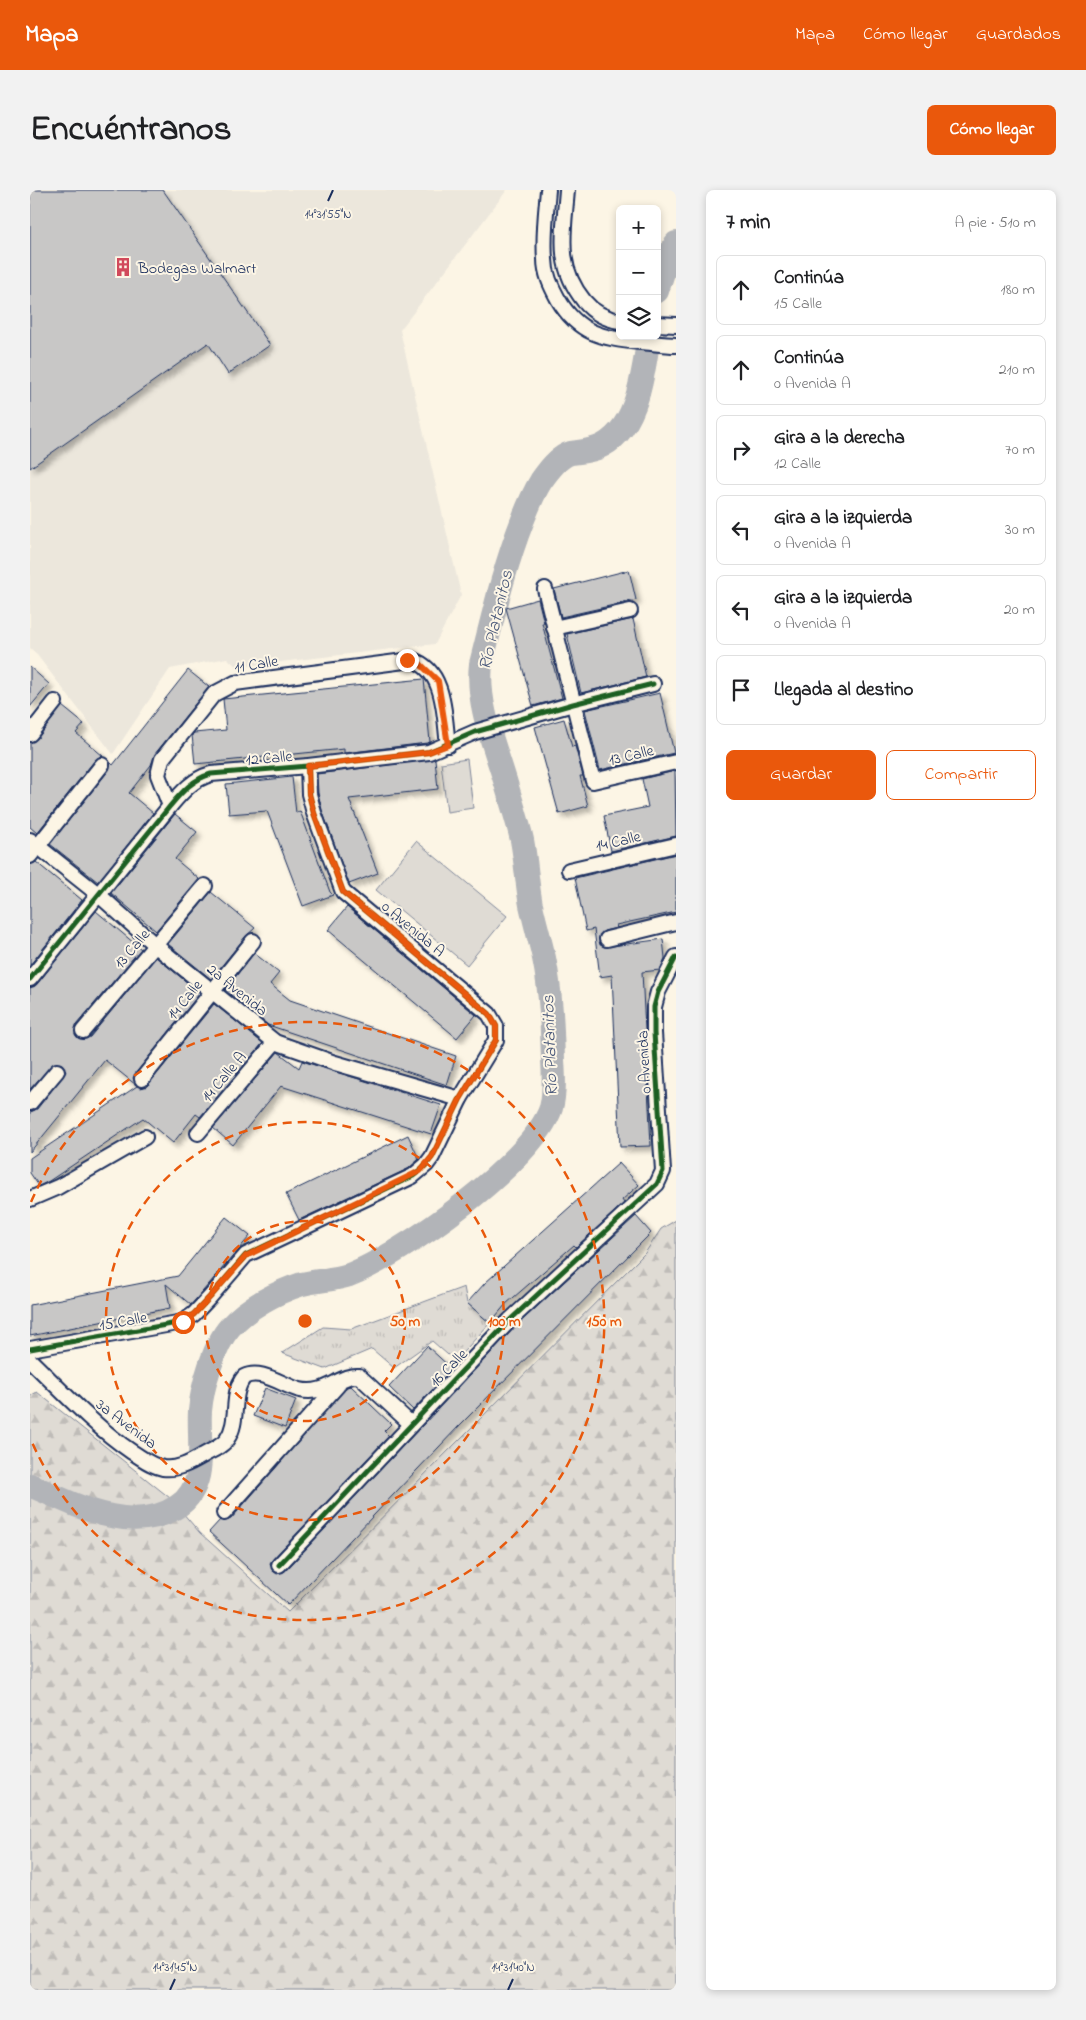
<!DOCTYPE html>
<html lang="es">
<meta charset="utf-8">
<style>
:root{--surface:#fff;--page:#f2f2f2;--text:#202124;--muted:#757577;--line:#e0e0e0;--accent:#ea580c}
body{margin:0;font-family:"Indie Flower",sans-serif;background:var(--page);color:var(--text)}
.controls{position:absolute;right:15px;top:15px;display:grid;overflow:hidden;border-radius:8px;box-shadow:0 2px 8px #0003}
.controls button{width:45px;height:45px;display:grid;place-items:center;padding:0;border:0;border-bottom:1px solid var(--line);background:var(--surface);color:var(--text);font:25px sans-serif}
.stop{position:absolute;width:15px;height:15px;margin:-11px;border:4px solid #ea580c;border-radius:50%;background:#fff}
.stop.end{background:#ea580c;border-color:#fff;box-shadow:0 1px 5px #0008}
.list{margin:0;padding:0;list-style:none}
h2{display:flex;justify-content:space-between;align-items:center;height:65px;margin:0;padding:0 20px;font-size:21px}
h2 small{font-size:16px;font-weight:400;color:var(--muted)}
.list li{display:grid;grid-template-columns:32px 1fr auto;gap:15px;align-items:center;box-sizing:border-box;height:70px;margin:0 10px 10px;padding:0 10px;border:1px solid var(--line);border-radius:8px}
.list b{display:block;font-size:19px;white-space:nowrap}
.list p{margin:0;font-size:16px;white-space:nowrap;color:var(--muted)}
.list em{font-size:16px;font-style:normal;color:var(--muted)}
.actions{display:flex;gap:10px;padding:15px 20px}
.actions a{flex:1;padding:11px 0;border:1px solid var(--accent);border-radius:8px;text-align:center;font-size:18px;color:var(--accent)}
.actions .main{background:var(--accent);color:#fff}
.icon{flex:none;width:28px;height:28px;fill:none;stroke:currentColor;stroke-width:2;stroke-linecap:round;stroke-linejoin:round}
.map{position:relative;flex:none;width:646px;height:1800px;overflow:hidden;border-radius:8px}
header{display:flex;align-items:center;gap:30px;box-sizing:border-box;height:70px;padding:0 25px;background:var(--accent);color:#fff}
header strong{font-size:24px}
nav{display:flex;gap:28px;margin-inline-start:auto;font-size:18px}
.intro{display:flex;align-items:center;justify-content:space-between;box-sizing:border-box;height:120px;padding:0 30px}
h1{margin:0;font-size:35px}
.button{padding:12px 22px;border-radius:8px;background:var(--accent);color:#fff;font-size:18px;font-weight:700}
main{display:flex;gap:30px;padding:0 30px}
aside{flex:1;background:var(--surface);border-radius:8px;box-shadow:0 2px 8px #0003}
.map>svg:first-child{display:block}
.built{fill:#ece7dc}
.grass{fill:url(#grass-tufts);stroke:#7d8599}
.forest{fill:url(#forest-firs);stroke:#7d8599}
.pitch{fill:#dfdbd4;stroke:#7d8599}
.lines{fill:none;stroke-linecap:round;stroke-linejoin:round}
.river{stroke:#b2b4b8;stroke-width:24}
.building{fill:#c8c7c6;stroke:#1b2f5e;filter:url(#shadow)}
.minor-casing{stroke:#1b2f5e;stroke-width:18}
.minor{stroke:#fcf5e5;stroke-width:14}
.cycleway-casing{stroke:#fcf5e5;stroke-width:8}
.cycleway{stroke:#1b5e20;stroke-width:5}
.route{stroke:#ea580c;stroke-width:6}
.ticks{fill:none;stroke:#1b2f5e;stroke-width:2}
.ring{fill:none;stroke:#e8590c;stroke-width:2.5;stroke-dasharray:9 6}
.labels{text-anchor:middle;stroke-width:4;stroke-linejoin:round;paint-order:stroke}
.poi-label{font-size:16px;fill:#1b2f5e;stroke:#fcf5e5;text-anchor:start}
.street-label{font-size:16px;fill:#1b2f5e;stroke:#fcf5e5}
.water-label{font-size:18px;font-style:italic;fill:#485779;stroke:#fcf5e5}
.ticks-label{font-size:12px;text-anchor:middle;fill:#1b2f5e;stroke:#fcf5e5;stroke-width:4;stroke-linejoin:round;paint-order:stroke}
.centre{fill:#e8590c;stroke:#fcf5e5;stroke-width:2.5}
.ring-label{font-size:15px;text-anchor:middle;font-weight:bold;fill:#e8590c;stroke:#fcf5e5;stroke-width:4;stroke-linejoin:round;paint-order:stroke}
</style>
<header>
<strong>Mapa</strong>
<nav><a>Mapa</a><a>Cómo llegar</a><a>Guardados</a></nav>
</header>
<div class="intro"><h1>Encuéntranos</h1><a class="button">Cómo llegar</a></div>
<main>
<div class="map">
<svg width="646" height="1800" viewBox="0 0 646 1800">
<defs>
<pattern id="grass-tufts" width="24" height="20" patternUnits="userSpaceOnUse" patternTransform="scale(1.25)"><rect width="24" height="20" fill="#dfdbd4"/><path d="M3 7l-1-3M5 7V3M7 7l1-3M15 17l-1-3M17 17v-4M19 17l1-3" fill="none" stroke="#bfbcb8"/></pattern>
<pattern id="forest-firs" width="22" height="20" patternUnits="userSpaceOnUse" patternTransform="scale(1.25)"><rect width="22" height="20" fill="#dfdbd4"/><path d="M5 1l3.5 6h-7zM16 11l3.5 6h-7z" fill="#bfbcb8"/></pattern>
<filter id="shadow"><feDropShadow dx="4.5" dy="4.5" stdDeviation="2.5" flood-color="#0004"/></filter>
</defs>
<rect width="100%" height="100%" fill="#fcf5e5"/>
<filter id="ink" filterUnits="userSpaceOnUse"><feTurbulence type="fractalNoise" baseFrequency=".02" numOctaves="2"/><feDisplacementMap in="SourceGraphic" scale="10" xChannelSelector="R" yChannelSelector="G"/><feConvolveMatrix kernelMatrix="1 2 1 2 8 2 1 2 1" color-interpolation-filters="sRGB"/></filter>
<g filter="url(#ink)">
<path class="built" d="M0,0h477l-107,140 61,265 -26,49 -198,23 -10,-9 -57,11 -57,85 -76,-99 -7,-6z"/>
<path class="grass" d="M434,1097l3,16 23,20 -35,38 -23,-20 -38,27 -22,-19 -47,20 -43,-16 41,-26 28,2z"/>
<path class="forest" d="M646,1030v770h-646v-594l7,-4 133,106 30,35 88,79 357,-359 16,-24z"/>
<g class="pitch">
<path d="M437,569l6,49 -26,4 -6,-49z"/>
<path d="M386,651l91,75 -40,49 -91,-75z"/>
</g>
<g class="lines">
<g class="river">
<path d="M627,101l11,-34 8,-14"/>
<path d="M0,1295c43,19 103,52 148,21 31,-21 20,-63 22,-95 2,-24 14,-66 30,-84 18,-20 47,-35 72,-43 16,-4 32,-4 47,-9 53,-20 184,-113 202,-167 4,-15 3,-32 2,-48 -1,-34 -2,-68 -9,-102 -4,-18 -9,-35 -13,-53 -4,-21 -5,-44 -9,-65 -4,-18 -10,-36 -15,-53 -11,-39 -31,-81 -26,-123 12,-47 23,-96 41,-142 5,-13 11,-28 19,-41 7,-10 18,-25 30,-28 9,-1 17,-2 26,-5 41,-16 46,-75 52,-112"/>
</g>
</g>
<g class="building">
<path d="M0,0h133l107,155 -42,29 -20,-31 -178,125z"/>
<path d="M599,380l7,30 -75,17 -7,-28z"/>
<path d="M508,409l6,24h-2l20,75 -29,8 -27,-98z"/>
<path d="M603,429l13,58 -65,16 -14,-59z"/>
<path d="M0,477l19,17 -19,23z"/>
<path d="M158,480l21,17 -54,67 -4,11 -22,28 24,20 -55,69 -48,-38 59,-74 1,-8 3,3z"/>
<path d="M394,489l6,63 -3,1 -83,10v-4l-149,15 -3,-29 2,-2 32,-3 -3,-31z"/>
<path d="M630,503l14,60 -74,17 -15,-60z"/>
<path d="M32,516l22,18 -8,9 27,23 -8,4 -58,73 -7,-6v-84l7,-4z"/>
<path d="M534,529l8,28 3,-1 8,30h-3l8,30 -29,8 -24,-87z"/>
<path d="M405,569l3,30 -89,10 29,74 -29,11 -27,-74 -4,-17 -1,-19z"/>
<path d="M645,581l1,65 -65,15 -7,-35 44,-9 -6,-28z"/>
<path d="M262,587l4,36 4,-2 30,81 3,3 -30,11 -36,-95 -38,3 -3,-30z"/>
<path d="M145,624l22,18 -22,27 24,20 -43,52 -45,-38z"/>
<path d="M646,664v58l-60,13 1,3 -13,3 -5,6 1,8 5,2 58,-8 2,19 -5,12 -18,2 9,174 -31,1 -8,-172 -12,2 -6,-48 -8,2 -11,-53z"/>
<path d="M6,672l46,38 -52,65v-100z"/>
<path d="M181,702l44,36 -9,8 -35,43 -43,-35z"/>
<path d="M317,717l129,108 -19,23 -129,-108z"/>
<path d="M66,721l45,38 -65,76 -1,9 3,4 8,1 4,-2 66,-80 44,36 -65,81 -2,4 3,7 -31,-25 -75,92v-40l7,-3 29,-37 -4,-8 -8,-1 -24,26v-101l7,-4z"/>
<path d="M224,763l25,20 -9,11 20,16 166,56 -9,29 -179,-60 -43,-35z"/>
<path d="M184,814l49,39 -63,74 -4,-3 -23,29 -30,-25 -94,63 -10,5 -9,-13v-15l107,-72 4,2 7,-3z"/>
<path d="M248,862l21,16 3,-7 139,44 -10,29 -150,-48 -48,59 -20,-17z"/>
<path d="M378,945l11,24 -11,10 -109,51 -13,-26z"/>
<path d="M589,973l20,22 -17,15 2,3 -48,44 -2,-2 -68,59 -16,19 -23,-20 18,-20z"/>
<path d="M606,1026l15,17 -191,192 -172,180 -79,-73 11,-12 6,1 5,-2 115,-132 5,-1 40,38 -7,7 5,5 -116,123 -3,4 3,8 4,3 8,-3 231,-245z"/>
<path d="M196,1027l24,19 -59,69 -25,-21 4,24 -140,28v-31l148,-29z"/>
<path d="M397,1156l25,23 -39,41 -24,-23z"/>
<path d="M235,1198l31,12 -11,28 -32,-12z"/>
</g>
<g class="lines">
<g class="minor-casing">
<g id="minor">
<path d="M518,0c-2,23 -5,46 -3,69 0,15 6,27 13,40 20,35 46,40 83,43 12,1 24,3 35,3"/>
<path d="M537,0c-3,42 -12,75 17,111 9,11 22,18 36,20"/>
<path d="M627,134l19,1"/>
<path d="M515,399l48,192 83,-19"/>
<path d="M524,438l76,-17"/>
<path d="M0,544l25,-32"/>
<path d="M140,616l-12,-31 4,-16 52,-65 21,-11 177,-23c34,10 32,57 36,85"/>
<path d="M0,650l69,55 57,51 119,96 60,21 125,36"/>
<path d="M0,666l72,-91"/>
<path d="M539,680l107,-25"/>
<path d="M577,749l69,-17"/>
<path d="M0,789l140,-173c12,-14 23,-27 41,-32l97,-8 121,-14 46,-20 98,-28 80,-20"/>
<path d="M53,841l122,-145"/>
<path d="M112,889l111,-138"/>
<path d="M0,913l27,-32"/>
<path d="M168,943l77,-91"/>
<path d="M0,1009l28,-12 87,-50"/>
<path d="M0,1159l153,-27 11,-8 16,-17 36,-42 167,-79 13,-11 6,-8 28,-58 36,-59v-14l-7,-12 -146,-122 -29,-79 -5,-19 -1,-28"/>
<path d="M0,1170c33,32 64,66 102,92 10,6 19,14 31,16 14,2 27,-5 39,-12 8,-5 20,-9 25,-17 13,-18 3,-45 17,-62 17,-9 39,9 56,13 27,6 39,-16 59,-14l52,48"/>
<path d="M194,1323l114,-128"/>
<path d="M249,1375l231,-245 147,-136 6,-13 -9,-138v-26l4,-15 18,-35"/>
</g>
</g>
<use href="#minor" class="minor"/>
<g class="cycleway-casing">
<g id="cycleway">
<path d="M0,789l140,-173c12,-14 23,-27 41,-32l97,-8 121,-14 46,-20 98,-28 80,-20"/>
<path d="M0,1159l153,-27 11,-8 16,-17 36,-42 167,-79 13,-11 6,-8 28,-58 36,-59v-14l-7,-12 -146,-122 -29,-79 -5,-19 -1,-28"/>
<path d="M249,1375l231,-245 147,-136 6,-13 -9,-138v-26l4,-15 18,-35"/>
</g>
</g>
<use href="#cycleway" class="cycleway"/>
</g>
</g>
<g class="lines" filter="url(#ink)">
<path class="route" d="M153,1132l11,-8 16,-17 36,-41 174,-85 12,-14 28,-58 36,-59v-14l-7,-12 -146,-122 -29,-79 -5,-19 -1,-28 121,-14 19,-7 -10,-64 -21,-20 -10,-1"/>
</g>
<path class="ticks" d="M298,11l5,-11M140,1800l5,-11M478,1800l5,-11"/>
<g class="ring">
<circle cx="275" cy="1131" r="100"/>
<circle cx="275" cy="1131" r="199"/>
<path d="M1 1012A299 299 0 1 1 1 1250"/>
</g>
<defs>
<g id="building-bare" transform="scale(1.5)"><path d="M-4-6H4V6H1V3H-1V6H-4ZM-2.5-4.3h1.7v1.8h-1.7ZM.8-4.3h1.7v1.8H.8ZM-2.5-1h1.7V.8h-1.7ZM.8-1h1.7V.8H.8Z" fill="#d1495b" stroke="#fcf5e5" stroke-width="2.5" paint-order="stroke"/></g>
</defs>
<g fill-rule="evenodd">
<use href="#building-bare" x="93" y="77"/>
</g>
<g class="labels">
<g class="poi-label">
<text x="108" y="83">Bodegas Walmart</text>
</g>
<g class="street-label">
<text transform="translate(226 473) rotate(-9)" y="6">11 Calle</text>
<text transform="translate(601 564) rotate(-13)" y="6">13 Calle</text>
<text transform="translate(239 567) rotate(-5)" y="6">12 Calle</text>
<text transform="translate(588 650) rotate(-13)" y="6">14 Calle</text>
<text transform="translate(384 738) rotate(40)" y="6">0 Avenida A</text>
<text transform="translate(101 758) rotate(-50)" y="6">13 Calle</text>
<text transform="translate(208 799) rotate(39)" y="6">2a Avenida</text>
<text transform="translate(154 809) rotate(-51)" y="6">14 Calle</text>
<text transform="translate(613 872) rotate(-93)" y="6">0 Avenida</text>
<text transform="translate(193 886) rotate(-50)" y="6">14 Calle A</text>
<text transform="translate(93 1130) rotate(-10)" y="6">15 Calle</text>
<text transform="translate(418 1177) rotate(-46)" y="6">16 Calle</text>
<text transform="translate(97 1233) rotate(37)" y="6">3a Avenida</text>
</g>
<g class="water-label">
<text transform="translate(465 430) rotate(-77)" y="6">Río Platanitos</text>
<text transform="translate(519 856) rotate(-92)" y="6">Río Platanitos</text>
</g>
</g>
<g class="ticks-label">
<text x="298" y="28">14°31'55"N</text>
<text x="145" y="1781">14°31'45"N</text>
<text x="483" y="1781">14°31'40"N</text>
</g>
<circle cx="275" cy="1131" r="8" class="centre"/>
<g class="ring-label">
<text x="375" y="1136">50 m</text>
<text x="474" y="1136">100 m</text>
<text x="574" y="1136">150 m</text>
</g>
</svg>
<div class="controls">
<button>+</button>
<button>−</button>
<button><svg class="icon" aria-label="layers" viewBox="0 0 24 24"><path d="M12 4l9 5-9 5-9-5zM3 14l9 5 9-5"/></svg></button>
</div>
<div class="stop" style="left:153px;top:1132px"></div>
<div class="stop end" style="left:377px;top:470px"></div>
</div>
<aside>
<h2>7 min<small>A pie · 510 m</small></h2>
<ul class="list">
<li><svg class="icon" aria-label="ahead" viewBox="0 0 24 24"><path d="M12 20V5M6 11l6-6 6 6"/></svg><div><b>Continúa</b><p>15 Calle</p></div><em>180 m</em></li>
<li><svg class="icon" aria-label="ahead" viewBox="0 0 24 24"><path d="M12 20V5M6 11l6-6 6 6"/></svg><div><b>Continúa</b><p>0 Avenida A</p></div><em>210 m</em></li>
<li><svg class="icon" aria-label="right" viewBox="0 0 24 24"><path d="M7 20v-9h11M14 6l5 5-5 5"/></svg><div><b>Gira a la derecha</b><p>12 Calle</p></div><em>70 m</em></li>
<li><svg class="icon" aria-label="left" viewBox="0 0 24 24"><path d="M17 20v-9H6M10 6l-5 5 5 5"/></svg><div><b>Gira a la izquierda</b><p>0 Avenida A</p></div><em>30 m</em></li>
<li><svg class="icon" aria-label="left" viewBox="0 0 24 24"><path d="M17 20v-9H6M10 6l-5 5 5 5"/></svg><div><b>Gira a la izquierda</b><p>0 Avenida A</p></div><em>20 m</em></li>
<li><svg class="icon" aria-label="arrive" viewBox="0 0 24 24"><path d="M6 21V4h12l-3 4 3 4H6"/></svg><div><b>Llegada al destino</b></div></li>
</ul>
<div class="actions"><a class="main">Guardar</a><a>Compartir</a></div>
</aside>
</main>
